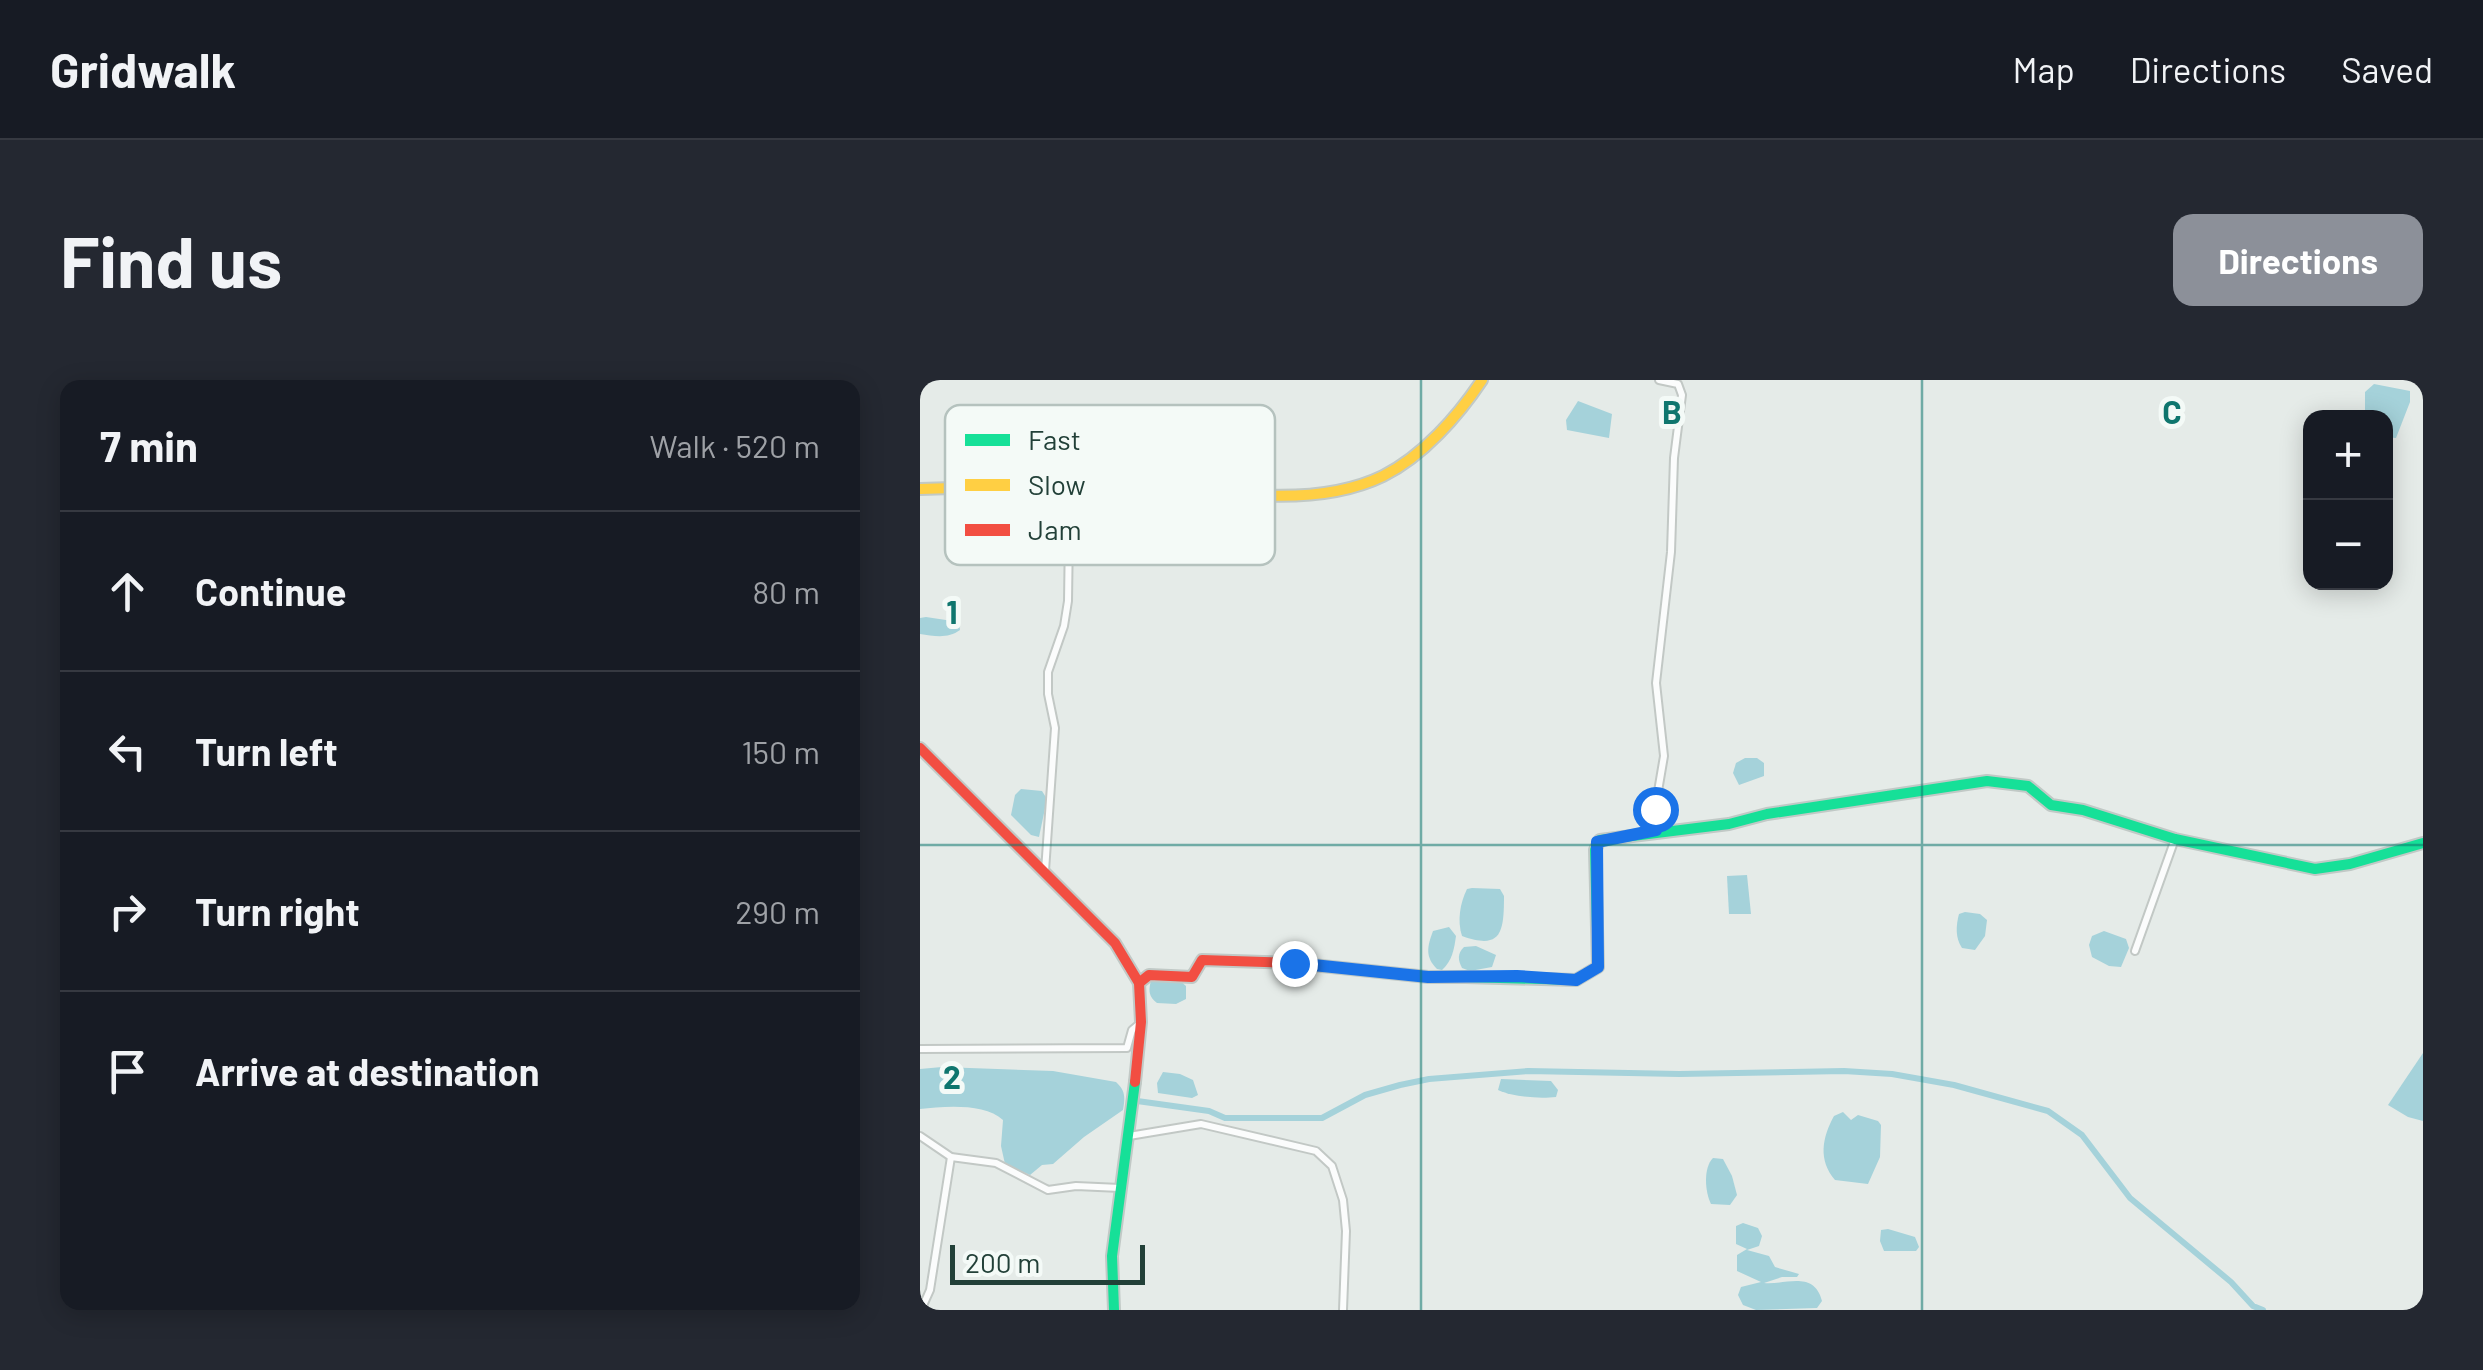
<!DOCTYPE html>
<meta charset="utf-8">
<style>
:root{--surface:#171b24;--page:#242831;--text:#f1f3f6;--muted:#9ea1a6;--line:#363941;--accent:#8c9099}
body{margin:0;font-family:Barlow,sans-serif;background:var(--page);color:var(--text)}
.controls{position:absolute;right:30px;top:30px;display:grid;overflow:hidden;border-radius:20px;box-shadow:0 5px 25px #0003}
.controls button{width:90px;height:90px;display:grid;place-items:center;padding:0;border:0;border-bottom:2px solid var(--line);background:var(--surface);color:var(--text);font:50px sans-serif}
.scale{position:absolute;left:30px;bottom:25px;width:195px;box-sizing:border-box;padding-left:10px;border:5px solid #224038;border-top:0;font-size:28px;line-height:35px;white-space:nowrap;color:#224038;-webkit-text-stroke:8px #f4faf7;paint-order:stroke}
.stop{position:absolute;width:30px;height:30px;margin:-22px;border:8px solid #1a73e8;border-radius:50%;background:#fff}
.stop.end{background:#1a73e8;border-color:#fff;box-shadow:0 2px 10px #0008}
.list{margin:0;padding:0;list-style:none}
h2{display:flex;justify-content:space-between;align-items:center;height:130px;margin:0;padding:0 40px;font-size:42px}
h2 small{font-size:32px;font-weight:400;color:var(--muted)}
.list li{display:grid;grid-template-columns:65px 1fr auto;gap:30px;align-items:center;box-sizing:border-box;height:160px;padding:0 40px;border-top:2px solid var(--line)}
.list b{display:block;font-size:38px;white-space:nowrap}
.list em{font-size:32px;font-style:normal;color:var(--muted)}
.icon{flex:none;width:55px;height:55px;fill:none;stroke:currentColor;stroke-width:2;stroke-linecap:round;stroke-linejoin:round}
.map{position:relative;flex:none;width:1503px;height:930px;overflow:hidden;border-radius:20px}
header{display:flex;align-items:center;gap:60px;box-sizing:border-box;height:140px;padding:0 50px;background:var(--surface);border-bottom:2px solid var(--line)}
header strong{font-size:48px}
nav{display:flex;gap:55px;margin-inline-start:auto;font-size:35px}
.intro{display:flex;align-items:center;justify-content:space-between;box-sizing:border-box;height:240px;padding:0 60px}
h1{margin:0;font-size:70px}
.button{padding:25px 45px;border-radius:20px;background:var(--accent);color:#fff;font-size:35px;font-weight:700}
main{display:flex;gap:60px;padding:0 60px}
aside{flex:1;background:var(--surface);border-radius:20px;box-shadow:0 5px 25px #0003}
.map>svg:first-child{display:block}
.water{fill:#a5d2da}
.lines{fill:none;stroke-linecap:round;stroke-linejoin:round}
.canal{stroke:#a5d2da;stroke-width:6}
.street-casing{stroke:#c2c8c5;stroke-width:10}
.fast-casing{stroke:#c1c9c6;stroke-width:14}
.slow-casing{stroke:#c1c9c6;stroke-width:14}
.jam-casing{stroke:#c1c9c6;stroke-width:14}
.street{stroke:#fbfcfc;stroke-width:6}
.fast{stroke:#16e098;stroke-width:10}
.slow{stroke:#ffcf43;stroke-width:10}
.jam{stroke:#f24e42;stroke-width:10}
.route{stroke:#1a73e8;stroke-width:12}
.grid{fill:none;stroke:#0f766e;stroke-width:2.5;stroke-opacity:0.55}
.key{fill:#f4faf7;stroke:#b5c2be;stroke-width:2.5}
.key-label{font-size:28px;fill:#224038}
.grid-label{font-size:32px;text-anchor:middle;font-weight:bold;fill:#0f766e;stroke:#f4faf7;stroke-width:10;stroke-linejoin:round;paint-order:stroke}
</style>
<header>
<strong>Gridwalk</strong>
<nav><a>Map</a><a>Directions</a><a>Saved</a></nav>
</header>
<div class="intro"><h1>Find us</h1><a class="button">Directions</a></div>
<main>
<aside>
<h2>7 min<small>Walk · 520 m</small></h2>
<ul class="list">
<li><svg class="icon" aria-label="ahead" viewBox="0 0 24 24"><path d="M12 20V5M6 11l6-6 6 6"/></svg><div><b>Continue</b></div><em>80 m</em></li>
<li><svg class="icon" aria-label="left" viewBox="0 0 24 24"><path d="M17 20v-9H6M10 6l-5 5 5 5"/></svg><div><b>Turn left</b></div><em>150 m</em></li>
<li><svg class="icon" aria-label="right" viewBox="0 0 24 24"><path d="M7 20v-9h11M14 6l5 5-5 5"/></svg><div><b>Turn right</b></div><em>290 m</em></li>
<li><svg class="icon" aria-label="arrive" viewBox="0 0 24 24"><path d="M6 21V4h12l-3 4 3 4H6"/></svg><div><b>Arrive at destination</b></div></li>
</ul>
</aside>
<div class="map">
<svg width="1503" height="930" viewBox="0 0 1503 930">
<rect width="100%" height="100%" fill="#e5ebe8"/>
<g class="water">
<path d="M1454,4l36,7v11l-14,36 -10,-1v-19l-21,-1v-25z"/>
<path d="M658,21l34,13 -3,24 -42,-8 -1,-10z"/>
<path d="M6,237l33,5 1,8c-12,9 -26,6 -40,4v-16z"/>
<path d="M837,378l7,5v13l-25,9 -6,-12 3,-10 9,-5z"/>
<path d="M101,409l21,2 5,8 -8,38 -8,-2 -20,-20 4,-20z"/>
<path d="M827,495l4,39h-22l-2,-38z"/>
<path d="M552,508l28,1 4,7c0,37 -3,54 -42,40 -5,-15 -2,-33 5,-47z"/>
<path d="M1045,532l15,2 7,6 -2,16 -10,14 -13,-2c-7,-10 -6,-23 -3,-34z"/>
<path d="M529,547l7,9c-2,14 -4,25 -14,34l-5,-1c-12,-12 -10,-22 -4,-38z"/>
<path d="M1184,551l22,8 3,9 -8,19 -12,-1 -17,-9 -3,-12 3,-9z"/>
<path d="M556,566l20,9 -4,12 -22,4 -8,-3c-4,-8 -5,-14 2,-21z"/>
<path d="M238,599l21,1 7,6v13l-10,5 -19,-1c-8,-6 -9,-12 -6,-22z"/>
<path d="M1503,673v68l-15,-4 -20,-12z"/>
<path d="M22,687l111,4 63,11c10,9 9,16 7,28l-39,27 -31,27 -11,1 -12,10 -25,-11 -4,-18 2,-26c-18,-17 -58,-14 -83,-11v-40z"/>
<path d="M243,692l17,2 13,6 5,15 -6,3 -34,-5 -1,-10z"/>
<path d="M581,699l50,2 7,9 -2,7c-17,2 -43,0 -58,-7z"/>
<path d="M923,732l8,8 7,-5 20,6 3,4 -1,32 -12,27 -33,-4c-17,-20 -13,-42 -1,-64z"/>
<path d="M793,778l10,1 9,17 5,19 -7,10 -19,-1c-6,-12 -8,-36 2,-46z"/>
<path d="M823,843l15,5 4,8 -3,10 -12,4 22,6 6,11 24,7 -2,3h-15l-18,6c22,2 50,-13 58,18l-5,7 -61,2 -13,-5 -5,-10 3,-8 20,-5 -24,-11v-16l10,-6 -11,-5v-18z"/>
<path d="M968,849l27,8 4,10 -3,4h-32l-4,-10 1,-11z"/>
</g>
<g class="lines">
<path class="canal" d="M210,720l79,11 16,7h97l43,-23 35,-10 29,-6 99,-8 151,3 165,-3 48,3 62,11 94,26 34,24 48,63 101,84 22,24 10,4"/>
<g class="street-casing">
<g id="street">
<path d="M736,451l-1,-22 9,-53 -8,-73 15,-131 3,-94 8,-63 -4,-11 -19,-4"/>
<path d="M125,491l10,-143 -7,-34v-22l16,-46 4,-25 1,-68 8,-26v-23"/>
<path d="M1215,571l40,-112"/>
<path d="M0,669l207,-1 5,-18 6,-5"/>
<path d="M0,756l31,21 45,6 52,27 28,-4 44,2"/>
<path d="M209,756l72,-12 115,27 16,15 11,34 3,31 -3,79"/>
<path d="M1,930l9,-20 21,-133"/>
</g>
</g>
<g class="fast-casing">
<g id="fast">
<path d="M546,597l110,3 22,-13 -3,-117 5,-10 129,-16 38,-10 220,-33 41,5 23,19 32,5 92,29 140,30 35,-5 73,-21"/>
<path d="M194,930l-2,-54 23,-174"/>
</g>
</g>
<g class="slow-casing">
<path id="slow" d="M0,109l157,-5 17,-12 15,-1c81,18 196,43 274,5 40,-20 75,-60 99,-96"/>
</g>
<g class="jam-casing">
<g id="jam">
<path d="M0,368l195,195 24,40 2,39 -6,60"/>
<path d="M219,603l10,-8 43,2 10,-17 91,3 135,14h38"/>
</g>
</g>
<use href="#street" class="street"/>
<use href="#fast" class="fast"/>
<use href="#slow" class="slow"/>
<use href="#jam" class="jam"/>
</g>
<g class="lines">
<path class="route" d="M374,583l134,14 89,-1 59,4 22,-13 -1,-125 59,-12 -1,-21"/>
</g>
<path class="grid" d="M501,0v930M1002,0v930M0,465h1503"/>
<rect x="25" y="25" width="330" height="160" rx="15" class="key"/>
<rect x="45" y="54" width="45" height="12" fill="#16e098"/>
<rect x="45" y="99" width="45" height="12" fill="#ffcf43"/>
<rect x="45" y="144" width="45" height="12" fill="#f24e42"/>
<g class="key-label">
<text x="108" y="70">Fast</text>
<text x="108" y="115">Slow</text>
<text x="108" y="160">Jam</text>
</g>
<g class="grid-label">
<text x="752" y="44">B</text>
<text x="1252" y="44">C</text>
<text x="32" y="244">1</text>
<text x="32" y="709">2</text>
</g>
</svg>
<div class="controls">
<button>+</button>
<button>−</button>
</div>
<div class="scale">200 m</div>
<div class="stop" style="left:735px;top:429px"></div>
<div class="stop end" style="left:374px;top:583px"></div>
</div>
</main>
